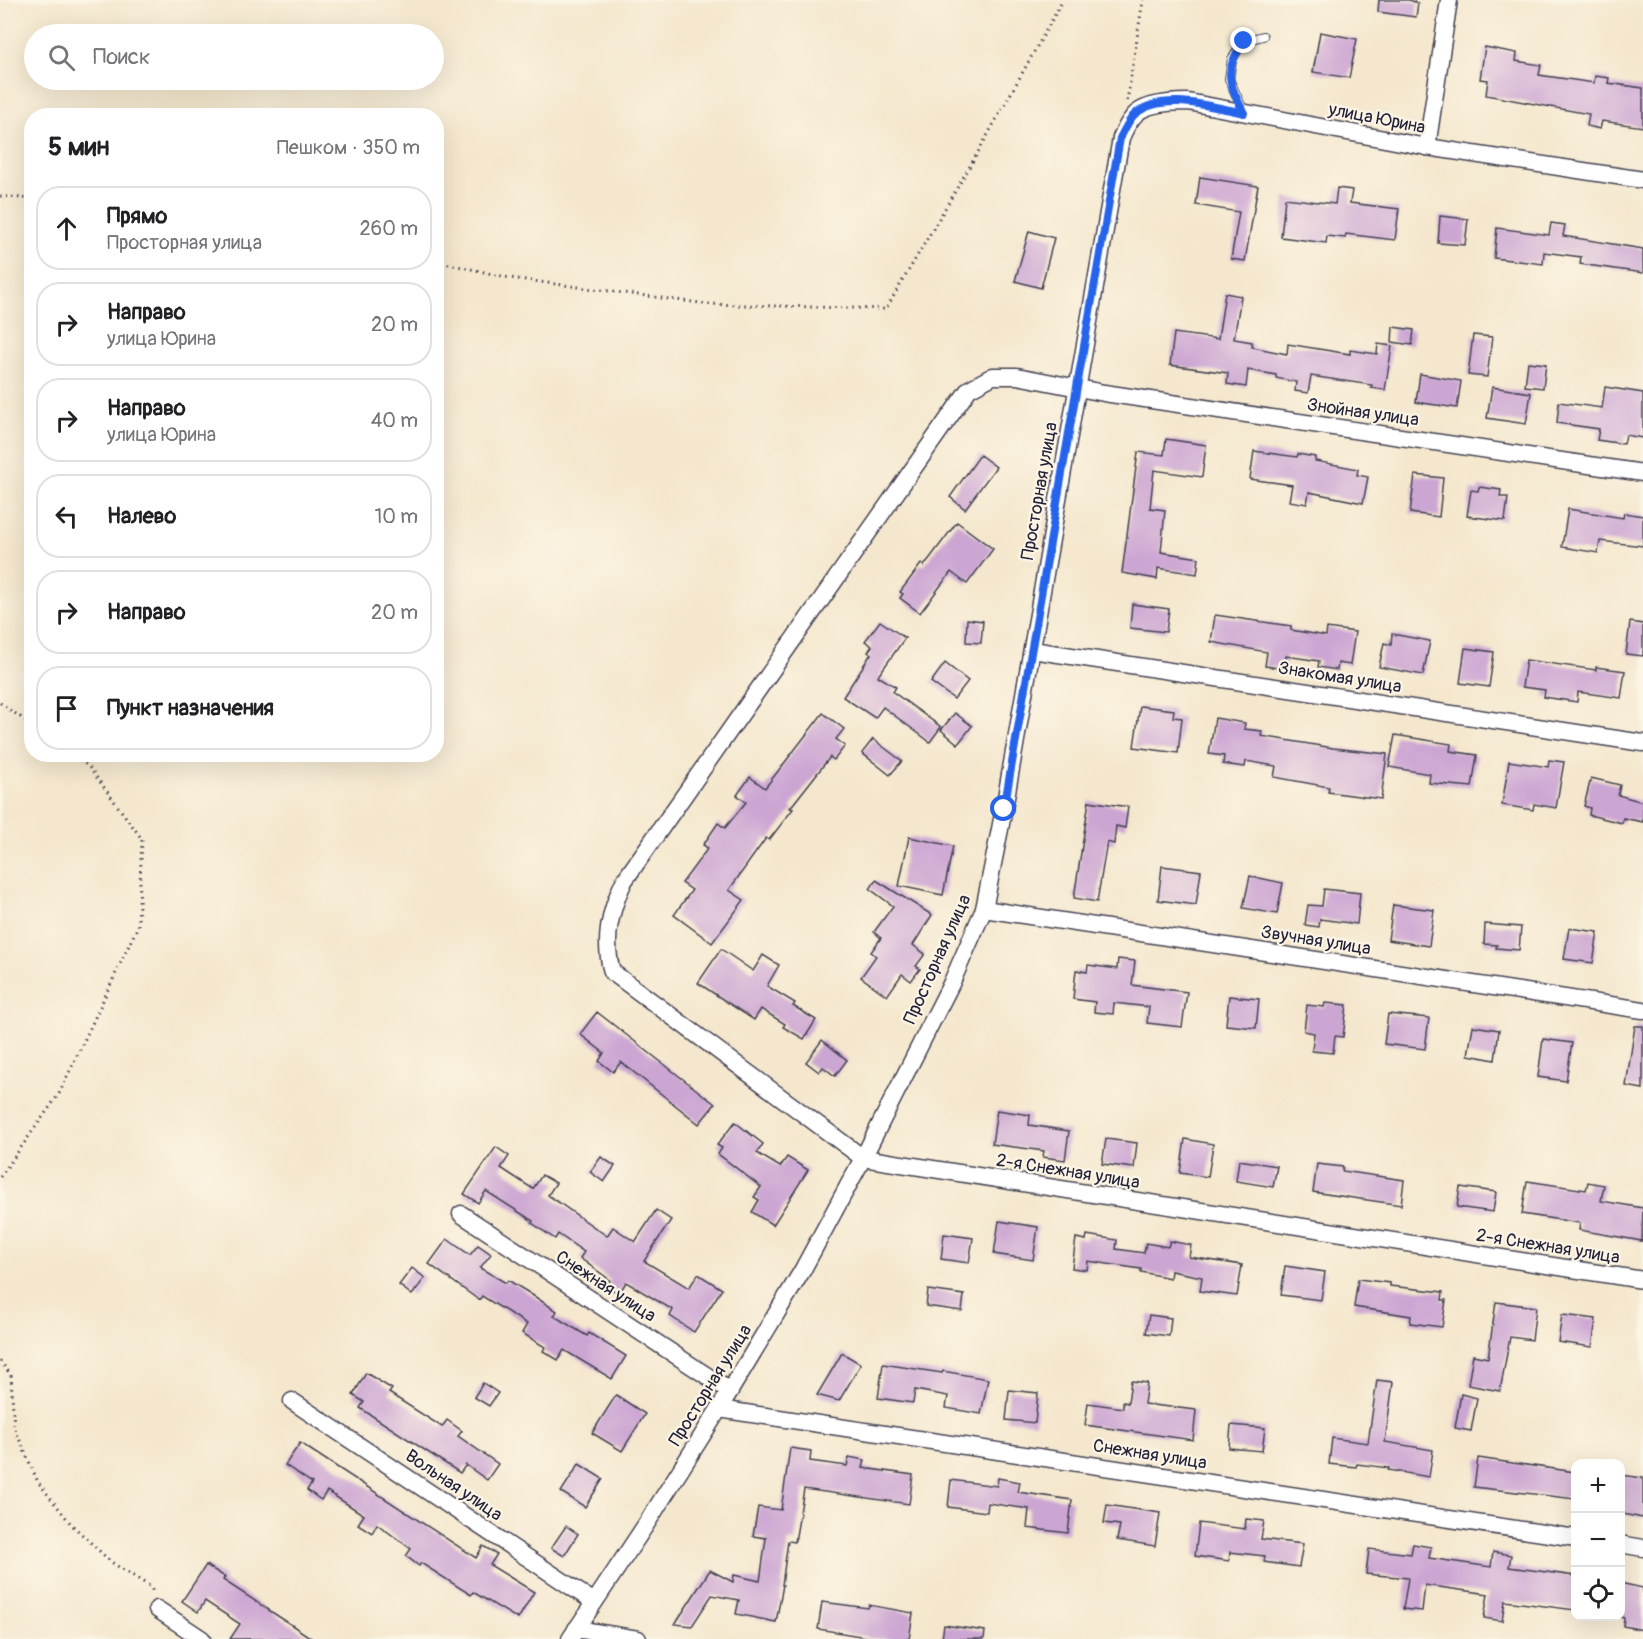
<!DOCTYPE html>
<html lang="ru">
<meta charset="utf-8">
<style>
:root{--surface:#fff;--page:#f6f6f6;--text:#202124;--muted:#757577;--line:#e0e0e0}
body{margin:0;font-family:Pangolin,sans-serif;background:var(--page);color:var(--text)}
.controls{position:absolute;right:18px;bottom:18px;display:grid;overflow:hidden;border-radius:12px;box-shadow:0 6px 24px #0002}
.controls button{width:54px;height:54px;display:grid;place-items:center;padding:0;border:0;border-bottom:2px solid var(--line);background:var(--surface);color:var(--text);font:30px sans-serif}
.stop{position:absolute;width:18px;height:18px;margin:-14px;border:4px solid #2563eb;border-radius:50%;background:#fff}
.stop.end{background:#2563eb;border-color:#fff;box-shadow:0 2px 6px #0008}
.list{margin:0;padding:0;list-style:none}
h2{display:flex;justify-content:space-between;align-items:center;height:78px;margin:0;padding:0 24px;font-size:26px}
h2 small{font-size:20px;font-weight:400;color:var(--muted)}
.list li{display:grid;grid-template-columns:39px 1fr auto;gap:18px;align-items:center;box-sizing:border-box;height:84px;margin:0 12px 12px;padding:0 12px;border:2px solid var(--line);border-radius:24px}
.list b{display:block;font-size:22px;white-space:nowrap}
.list p{margin:0;font-size:20px;white-space:nowrap;color:var(--muted)}
.list em{font-size:20px;font-style:normal;color:var(--muted)}
.icon{flex:none;width:33px;height:33px;fill:none;stroke:currentColor;stroke-width:2;stroke-linecap:round;stroke-linejoin:round}
.map{position:relative;flex:none;width:1643px;height:1639px;overflow:hidden}
.search{position:absolute;background:var(--surface);box-shadow:0 6px 24px #0002;left:24px;top:24px;width:420px;height:66px;display:flex;align-items:center;gap:15px;box-sizing:border-box;padding:0 21px;border-radius:33px;color:var(--muted);font-size:22px}
.panel{position:absolute;background:var(--surface);box-shadow:0 6px 24px #0002;left:24px;top:108px;width:420px;height:654px;border-radius:24px}
.map>svg:first-child{display:block}
.building{fill:#cca6d3}
.lines{fill:none;stroke-linecap:round;stroke-linejoin:round}
.lane-casing{stroke:#424051;stroke-width:10}
.street-casing{stroke:#424051;stroke-width:19}
.path{stroke:#424051;stroke-width:3;stroke-dasharray:1.5 4.5;stroke-linecap:butt}
.lane{stroke:#fff;stroke-width:8}
.street{stroke:#fff;stroke-width:16}
.route{stroke:#2563eb;stroke-width:8}
.labels{text-anchor:middle;stroke-width:4.5;stroke-linejoin:round;paint-order:stroke}
.street-label{font-size:18px;fill:#22223b;stroke:#fcf5e5}
</style>
<div class="map">
<svg width="1643" height="1639" viewBox="0 0 1643 1639">
<rect width="100%" height="100%" fill="#fcf5e5"/>
<filter id="ink" filterUnits="userSpaceOnUse"><feTurbulence type="fractalNoise" baseFrequency=".0167" numOctaves="2"/><feDisplacementMap in="SourceGraphic" scale="12" xChannelSelector="R" yChannelSelector="G"/><feConvolveMatrix kernelMatrix="1 2 1 2 8 2 1 2 1" color-interpolation-filters="sRGB"/></filter>
<filter id="wash" filterUnits="userSpaceOnUse"><feTurbulence type="fractalNoise" baseFrequency=".008" numOctaves="4" result="noise"/><feDisplacementMap in="SourceGraphic" scale="24" xChannelSelector="R" yChannelSelector="G"/><feGaussianBlur stdDeviation="1.35" result="paint"/><feColorMatrix in="noise" values="0 0 0 0 0 0 0 0 0 0 0 0 0 0 0 0 0 1.4 0 .05"/><feComposite in="paint" operator="in"/></filter>
<g filter="url(#wash)">
<rect width="100%" height="100%" fill="#f4e7cd"/>
<g id="blocks">
<g class="building">
<path d="M1379,0h30l9,3 -2,14 -38,-5z"/>
<path d="M1320,32l37,7 -8,39 -36,-6z"/>
<path d="M1485,47l32,6 -1,8 25,4 -2,10 55,8 1,-7 14,2 -1,5 35,5v39l-41,-6 -2,8 -13,-3 2,-12 -103,-19 2,-15 -8,-1z"/>
<path d="M1200,177l58,9 -13,75 -14,-2 8,-47 -43,-7z"/>
<path d="M1337,188l15,2 -2,13 49,6 -4,31 -49,-6 -1,4 -18,-2 -1,7 -45,-6 4,-39 50,6z"/>
<path d="M1440,216l28,3 -3,26 -27,-2z"/>
<path d="M1551,223l14,2 -2,11 80,13v24l-63,-9 1,-7 -37,-5 -1,12 -49,-6 3,-30 52,7z"/>
<path d="M1029,231l25,7 -13,50 -26,-7z"/>
<path d="M1225,293l16,3 -7,43 18,3v5l35,7 1,-10 62,10v-4l27,4 1,-10 14,2 -7,44 -14,-2 1,-3 -61,-9 -3,17 -13,-2 1,-9 -20,-4v-3l-28,-5 -2,17 -19,-3 1,-11 -58,-8 4,-32 44,6z"/>
<path d="M1393,327l21,3 -2,15 -20,-3z"/>
<path d="M1473,335l19,2 -5,40 -19,-2z"/>
<path d="M1528,362l18,2 -3,24 -18,-2z"/>
<path d="M1420,374l41,7 -4,27 -41,-6z"/>
<path d="M1492,387l39,6 -5,31 -39,-6z"/>
<path d="M1605,387l38,6v45l-17,-3 -2,9 -27,-4 2,-11 -42,-6 2,-21 43,6z"/>
<path d="M1166,439l40,6 -4,32 -48,-7 -4,38 15,2 -4,42 38,6 -2,16 -39,-6 -1,11 -35,-6 16,-121 26,3z"/>
<path d="M1254,451l43,6 1,-3 17,3v4l43,8 -1,6 11,2 -5,26 -54,-11 -2,12 -18,-3 3,-16 -42,-6z"/>
<path d="M980,455l16,12 -31,42 -15,-12z"/>
<path d="M1415,475l28,3 -4,39 -29,-4z"/>
<path d="M1479,487l22,3 -1,7h8l-3,24 -38,-5 4,-26 7,1z"/>
<path d="M1568,509l55,9 1,-5 19,3v30l-43,-5 -2,12 -36,-6z"/>
<path d="M957,522l36,27 -26,35 -16,-12 -31,41 -20,-15 3,-4 -3,-2 21,-28 3,2z"/>
<path d="M1132,604l37,5 -3,23 -36,-4z"/>
<path d="M1215,615l76,11v4l35,6 1,-8 28,4 -5,33 -12,-2 -1,7 -19,-3 1,-6 -33,-5 -1,13 -20,-3 2,-14 -56,-10z"/>
<path d="M967,619l16,2 -2,22 -15,-1z"/>
<path d="M880,621l25,17 -27,38 18,11 -3,5 48,35 -11,15 -47,-35 -8,11 -32,-21 28,-43 -3,-2 4,-6 -7,-5z"/>
<path d="M1630,622l13,2v32l-17,-2z"/>
<path d="M1392,634l38,7 -7,34 -44,-8 5,-24 7,2z"/>
<path d="M1465,648l29,4 -5,35 -29,-4z"/>
<path d="M1526,660l70,10v-3l29,4 -4,27 -43,-6 -1,10 -33,-5 1,-7 -23,-3z"/>
<path d="M945,663l23,18 -14,18 -23,-17z"/>
<path d="M1140,706l34,4 -1,7 9,1 -4,35 -44,-6z"/>
<path d="M823,713l21,16 -8,10 9,7 -11,14 -4,-3 -40,51 3,1 -24,31 -3,-2 -37,52 15,10 -32,43 -38,-28 18,-25 -10,-7 26,-35 -5,-3 15,-22 7,5 21,-26 -9,-7 13,-18 15,11z"/>
<path d="M955,713l17,13 -14,18 -17,-14z"/>
<path d="M1215,718l30,5 -1,6 18,2 -1,5 72,12 54,6 -6,45 -53,-7 1,-5 -55,-10 2,-11 -30,-5 -1,6 -22,-3 1,-8 -15,-2z"/>
<path d="M1395,735l56,9 -1,7 27,4 -5,32 -43,-4 1,-9 -41,-7z"/>
<path d="M873,739l29,22 -12,14 -28,-22z"/>
<path d="M1549,760l15,2 -8,46 -22,-4 -1,6 -31,-5 7,-44 39,6z"/>
<path d="M1591,778l29,7 -2,10 25,7v20l-20,-4 -1,5 -33,-8 1,-7 -6,-2z"/>
<path d="M1089,801l39,6 -3,21 -9,-2 -2,18 -7,-2 -10,60 -23,-4z"/>
<path d="M909,837l44,9 -10,49 -44,-9z"/>
<path d="M1162,866l39,5 -5,34 -38,-5z"/>
<path d="M1250,876l33,7 -6,31 -34,-6z"/>
<path d="M876,880l56,35 -19,30 12,9 -9,12 4,3 -9,12 -9,-7 -15,22 -26,-19 15,-21 -5,-4 10,-14 -7,-6 19,-26 -23,-17z"/>
<path d="M1324,889l36,4 -3,31 -37,-5 -1,8 -14,-2 3,-20 14,1z"/>
<path d="M1393,905l41,5 -5,36 -41,-6z"/>
<path d="M1485,924l36,3 -2,23 -23,-2 1,-3 -13,-1z"/>
<path d="M1569,928l29,4 -5,31 -29,-4z"/>
<path d="M721,949l32,22 10,-16 16,10 -12,21 28,17 -2,3 23,14 -12,19 -21,-12 2,-3 -24,-15 -7,11 -56,-37z"/>
<path d="M1118,959l17,2 -3,24 55,7 -5,35 -35,-4 2,-16 -35,-4 -1,11 -19,-2 1,-10 -22,-3 3,-29 11,2 1,-7 29,4z"/>
<path d="M1229,996l30,3 -3,29 -30,-3z"/>
<path d="M1325,1003l22,2 -4,32 -8,-1 -2,17 -21,-2 2,-18 -10,-2 3,-26 17,2z"/>
<path d="M597,1012l118,92 -16,20 -78,-62 -8,10 -14,-11 5,-8 -24,-19z"/>
<path d="M1388,1014l41,4 -4,31 -41,-5z"/>
<path d="M1473,1026l26,4 -4,30 -27,-5z"/>
<path d="M1635,1026h8v63l-17,-3z"/>
<path d="M1543,1039l29,4 -6,38 -28,-4z"/>
<path d="M822,1040l25,20 -12,16 -12,-9 -4,5 -13,-10z"/>
<path d="M997,1110l33,5 -1,10 40,6 -4,29 -22,-3 1,-6 -52,-7z"/>
<path d="M735,1122l28,22 -6,9 23,14 7,-10 21,13 -35,55 -21,-13 7,-12 -5,-3 7,-10 -43,-33 4,-6 -5,-3z"/>
<path d="M1106,1139l31,4 -3,25 -32,-4z"/>
<path d="M1185,1139l28,5 -5,33 -28,-4z"/>
<path d="M496,1147l13,9 -8,12 32,21 9,-14 14,8 -8,12 59,41 6,-9 22,15 21,-32 15,10 -27,41 45,27 9,-14 24,15 -28,43 -24,-16 3,-6 -47,-28 -7,12 -12,-8 3,-6 -30,-22 4,-6 -26,-18 -3,5 -23,-16 1,-2 -47,-30 -8,12 -14,-9z"/>
<path d="M601,1157l14,9 -11,16 -14,-10z"/>
<path d="M1239,1160l38,6 -4,21 -37,-6z"/>
<path d="M1317,1164l26,3 -1,4 62,9 -3,25 -88,-13z"/>
<path d="M1527,1181l59,9 2,-8 16,3 -3,16 42,7 -1,33 -63,-11 1,-7 -58,-9z"/>
<path d="M1460,1187l36,5 -3,20 -36,-5z"/>
<path d="M999,1221l39,6 -5,33 -39,-6z"/>
<path d="M944,1234l29,4 -4,25 -28,-4z"/>
<path d="M1087,1235l30,5 -1,9 28,4 2,-10 22,4 2,-6 21,4 -2,12 53,8 -5,31 -37,-5 2,-14 -31,-6 -1,7 -29,-6v-3l-53,-8 -1,9 -15,-2 4,-30 10,2z"/>
<path d="M447,1239l23,16 8,-10 13,9 -11,14 26,15 2,-3 21,13 28,18 -3,5 33,20 2,-3 37,23 -14,23 -48,-29 -6,10 -15,-9 2,-4 -23,-14 5,-9 -45,-28 -3,4 -50,-36z"/>
<path d="M1285,1266l40,6 -4,28 -40,-5z"/>
<path d="M412,1268l13,10 -13,17 -13,-10z"/>
<path d="M1358,1279l32,4v3l53,6 -1,8h4l-4,27 -32,-4 1,-7 -57,-9z"/>
<path d="M928,1290l36,5 -2,16 -36,-5z"/>
<path d="M1496,1302l40,5 -4,33 -22,-3 -10,54 -32,-6 5,-30 15,3z"/>
<path d="M1149,1315l22,3 -2,18 -23,-3z"/>
<path d="M1562,1315l34,4 -4,28 -34,-5z"/>
<path d="M842,1353l19,11 -22,37 -22,-6z"/>
<path d="M883,1364l59,9 1,-2 45,8 -7,35 -35,-6 2,-12 -33,-6 -2,13 -35,-5z"/>
<path d="M366,1373l26,16 -3,4 53,34 5,-7 15,11 -4,5 40,28 -11,16 -21,-15 -6,8 -100,-65 4,-6 -11,-7z"/>
<path d="M1377,1380l16,2 -8,60 48,8 -4,27 -41,-7 1,-2 -32,-4 -1,3 -27,-3 3,-26 36,5z"/>
<path d="M1131,1381l16,2 -3,21 52,6 -3,30 -108,-15 3,-22 35,5v-6l5,1z"/>
<path d="M483,1383l15,10 -9,13 -15,-9z"/>
<path d="M1009,1390l29,3 -3,30 -29,-3z"/>
<path d="M1461,1394l16,4 -6,33 -16,-3z"/>
<path d="M616,1395l29,19 -23,37 -30,-18z"/>
<path d="M1231,1425l34,3 -3,23 -33,-3z"/>
<path d="M300,1443l176,115 7,-12 14,8 -7,11 44,27 -16,27 -45,-27 -2,3 -50,-32 -2,3 -13,-10 5,-7 -34,-25 -5,9 -14,-9 6,-9 -37,-24 -6,9 -14,-10 5,-7 -27,-18z"/>
<path d="M790,1448l21,3 -1,10 37,5 2,-9 16,3 -2,8 50,7 -4,29 -105,-15 -9,53 -7,-1 -6,44h1l-7,37 -40,-8 3,-14 -27,-5 -20,31 -17,-2 35,-54 23,12 1,-7 26,6 6,-43 -13,-2 5,-29 23,3z"/>
<path d="M1478,1458l97,14v27l-101,-12z"/>
<path d="M579,1464l24,15 -18,28 -24,-15z"/>
<path d="M1620,1475l23,3v40l-21,-4 1,-8 -3,-1z"/>
<path d="M998,1478l22,4 -2,10 54,8 -4,33 -41,-5 2,-19 -41,-6 -1,9 -39,-5 3,-27 46,6z"/>
<path d="M1107,1505l53,8 -5,33 -38,-6 3,-15 -16,-2z"/>
<path d="M1246,1519l18,2 -3,18 42,5 -4,23 -35,-5 1,-6 -35,-4 -1,9 -34,-5 4,-33 46,6z"/>
<path d="M566,1526l12,8 -14,22 -13,-8z"/>
<path d="M1413,1544l18,3 -2,11 62,9 2,-15 18,3 -2,12 66,9v34l-70,-9 -3,20 -18,-3 4,-24 -63,-9 -3,26 -19,-2 5,-31 -42,-4 3,-25 42,5z"/>
<path d="M206,1565l19,12 -2,3 90,59h-83l10,-15 -35,-23 -7,11 -16,-11z"/>
<path d="M1620,1583l23,5v42l-20,-4 1,-8 -4,-1z"/>
<path d="M822,1602l46,6 1,-3 44,8 -4,26h-31l-60,-10z"/>
<path d="M944,1625l41,6 -1,8h-42z"/>
</g>
</g>
</g>
<g filter="url(#ink)">
<use href="#blocks" fill-opacity="0" stroke="#424051" stroke-width="1.5"/>
<g class="lines">
<g class="lane-casing">
<path id="lane" d="M1244,112l-15,-33 3,-20 12,-18 19,-5"/>
</g>
<g class="street-casing">
<g id="street">
<path d="M1427,147l22,-147"/>
<path d="M1643,473l-539,-80 -87,-17h-24l-24,13 -345,492c-14,30 -21,59 -12,91l251,186 780,122"/>
<path d="M1032,650l611,93"/>
<path d="M984,909l659,101"/>
<path d="M461,1214l269,177"/>
<path d="M292,1401l302,201"/>
<path d="M719,1409l857,129"/>
<path d="M1620,1544l23,4"/>
<path d="M157,1609l45,30"/>
<path d="M576,1629l62,10"/>
<path d="M570,1639l75,-113 74,-117 83,-138 61,-113 88,-174 33,-75 20,-100 117,-671c3,-7 7,-15 12,-21 10,-14 40,-15 55,-15l239,45 216,33"/>
</g>
</g>
<g class="path">
<path d="M1127,101l16,-101"/>
<path d="M0,196l32,3"/>
<path d="M436,261l74,17 197,26 179,5 91,-155 86,-154"/>
<path d="M0,703l32,22"/>
<path d="M0,1177l59,-83 79,-168 4,-87 -53,-72 -17,-13"/>
<path d="M0,1361l11,14 3,52 24,55 33,42 40,38 40,25 2,6"/>
</g>
<use href="#lane" class="lane"/>
<use href="#street" class="street"/>
</g>
</g>
<g class="lines" filter="url(#ink)">
<path class="route" d="M1004,809l116,-671c4,-7 9,-19 15,-24 28,-23 77,-7 109,-1 -16,-32 -21,-41 0,-72"/>
</g>
<g class="labels">
<g class="street-label">
<text transform="translate(1377 118) rotate(11)" y="6">улица Юрина</text>
<text transform="translate(1363 412) rotate(8)" y="6">Знойная улица</text>
<text transform="translate(1039 491) rotate(-80)" y="6">Просторная улица</text>
<text transform="translate(1340 677) rotate(9)" y="6">Знакомая улица</text>
<text transform="translate(1316 940) rotate(9)" y="6">Звучная улица</text>
<text transform="translate(937 959) rotate(-66)" y="6">Просторная улица</text>
<text transform="translate(1068 1171) rotate(9)" y="6">2-я Снежная улица</text>
<text transform="translate(1548 1246) rotate(9)" y="6">2-я Снежная улица</text>
<text transform="translate(606 1286) rotate(33)" y="6">Снежная улица</text>
<text transform="translate(710 1385) rotate(-58)" y="6">Просторная улица</text>
<text transform="translate(1150 1454) rotate(9)" y="6">Снежная улица</text>
<text transform="translate(454 1485) rotate(34)" y="6">Вольная улица</text>
</g>
</g>
</svg>
<div class="controls">
<button>+</button>
<button>−</button>
<button><svg class="icon" aria-label="locate" viewBox="0 0 24 24"><circle cx="12" cy="12" r="6"/><path d="M12 2v4M12 18v4M2 12h4M18 12h4"/></svg></button>
</div>
<div class="stop" style="left:1004px;top:809px"></div>
<div class="stop end" style="left:1244px;top:41px"></div>
<div class="search"><svg class="icon" aria-label="search" viewBox="0 0 24 24"><circle cx="10" cy="10" r="6"/><path d="M15 15l6 6"/></svg>Поиск</div>
<section class="panel">
<h2>5 мин<small>Пешком · 350 m</small></h2>
<ul class="list">
<li><svg class="icon" aria-label="ahead" viewBox="0 0 24 24"><path d="M12 20V5M6 11l6-6 6 6"/></svg><div><b>Прямо</b><p>Просторная улица</p></div><em>260 m</em></li>
<li><svg class="icon" aria-label="right" viewBox="0 0 24 24"><path d="M7 20v-9h11M14 6l5 5-5 5"/></svg><div><b>Направо</b><p>улица Юрина</p></div><em>20 m</em></li>
<li><svg class="icon" aria-label="right" viewBox="0 0 24 24"><path d="M7 20v-9h11M14 6l5 5-5 5"/></svg><div><b>Направо</b><p>улица Юрина</p></div><em>40 m</em></li>
<li><svg class="icon" aria-label="left" viewBox="0 0 24 24"><path d="M17 20v-9H6M10 6l-5 5 5 5"/></svg><div><b>Налево</b></div><em>10 m</em></li>
<li><svg class="icon" aria-label="right" viewBox="0 0 24 24"><path d="M7 20v-9h11M14 6l5 5-5 5"/></svg><div><b>Направо</b></div><em>20 m</em></li>
<li><svg class="icon" aria-label="arrive" viewBox="0 0 24 24"><path d="M6 21V4h12l-3 4 3 4H6"/></svg><div><b>Пункт назначения</b></div></li>
</ul>
</section>
</div>
